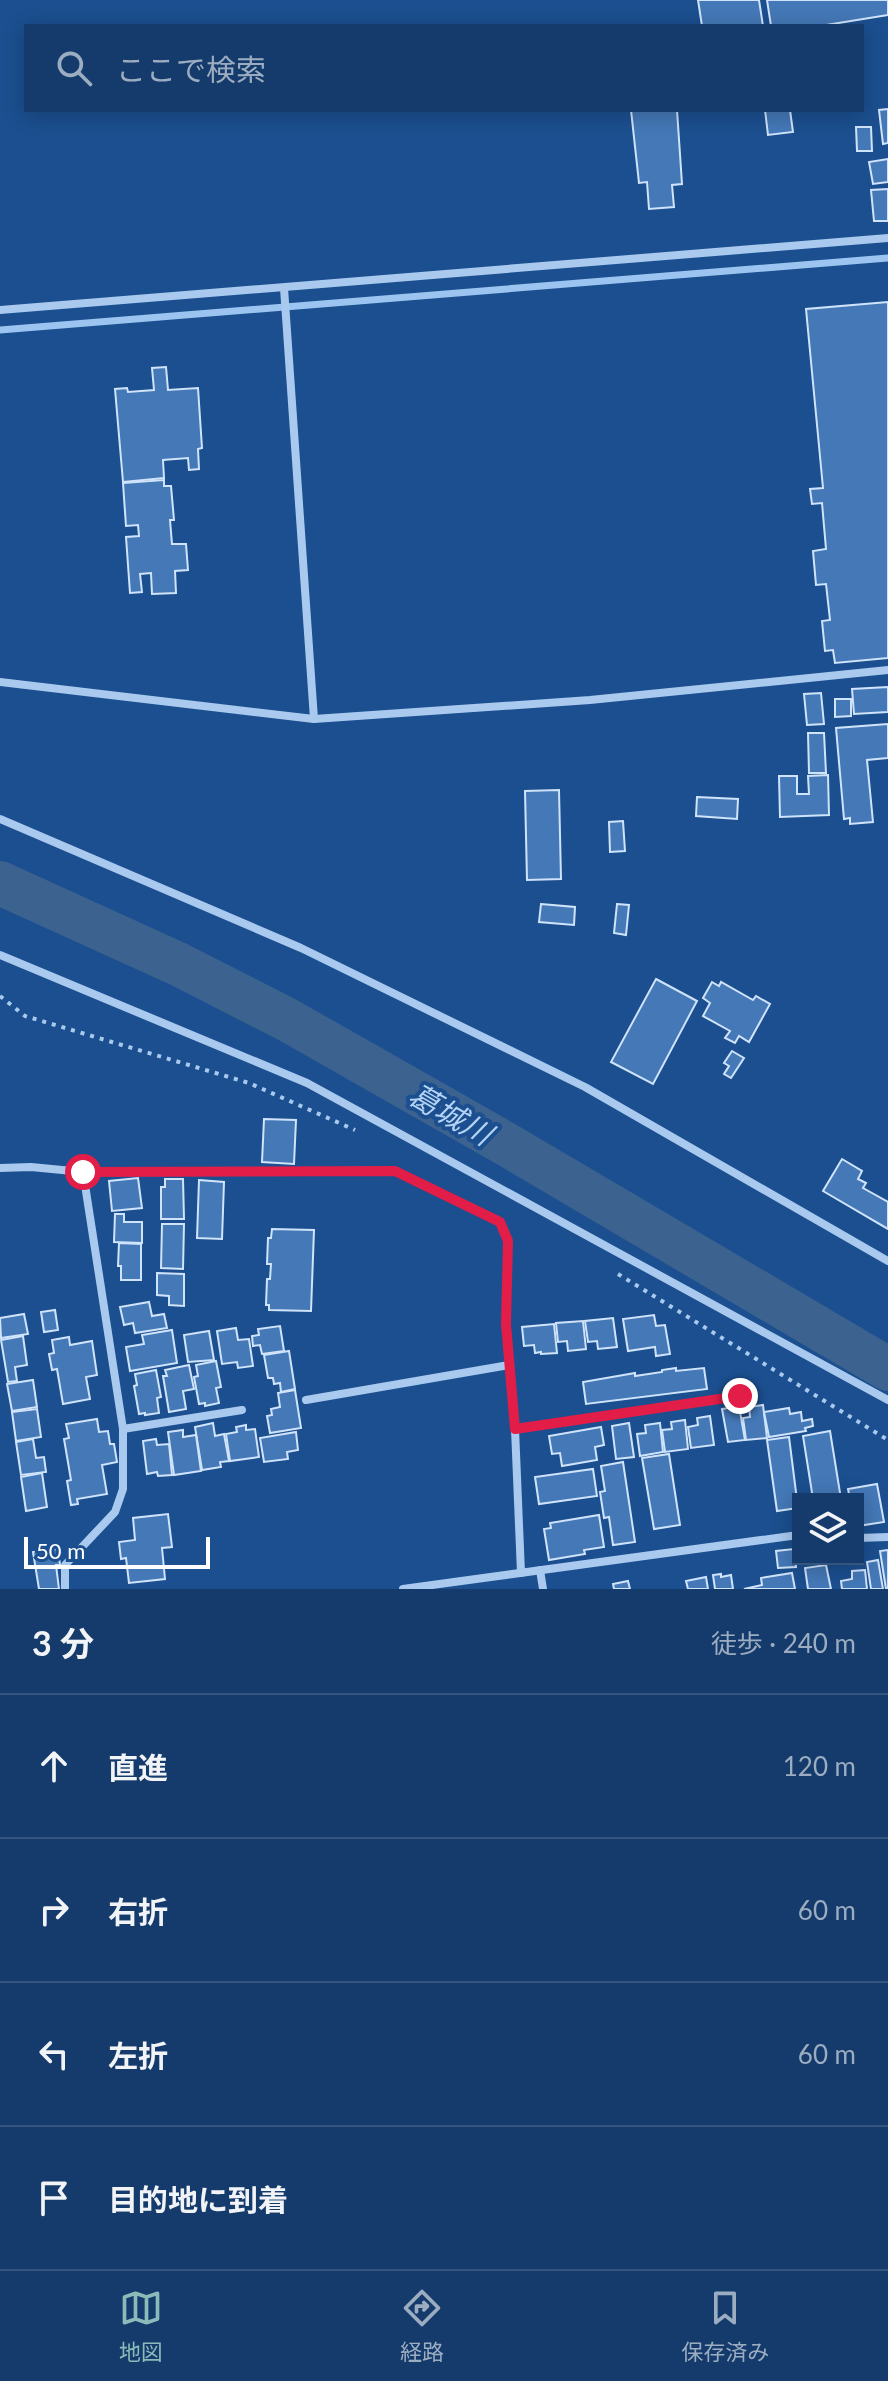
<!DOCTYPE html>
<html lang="ja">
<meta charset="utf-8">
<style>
:root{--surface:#143b6b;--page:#214673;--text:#f1f3f6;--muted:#9dadc1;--line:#33557e;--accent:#8bbbb9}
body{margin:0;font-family:Lato,"Noto Sans JP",sans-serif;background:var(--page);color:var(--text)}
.controls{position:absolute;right:24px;bottom:24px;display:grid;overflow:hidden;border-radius:0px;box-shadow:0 4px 20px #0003}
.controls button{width:72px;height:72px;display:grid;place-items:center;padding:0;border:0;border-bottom:2px solid var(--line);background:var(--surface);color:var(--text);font:40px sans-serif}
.scale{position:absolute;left:24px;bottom:20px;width:186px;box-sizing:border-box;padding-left:8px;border:4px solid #fff;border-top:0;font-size:22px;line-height:28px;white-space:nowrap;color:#fff;-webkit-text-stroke:6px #1b4f8f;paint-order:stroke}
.stop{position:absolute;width:24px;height:24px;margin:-18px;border:6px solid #e11d48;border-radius:50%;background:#fff}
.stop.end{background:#e11d48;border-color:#fff;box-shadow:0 2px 8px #0008}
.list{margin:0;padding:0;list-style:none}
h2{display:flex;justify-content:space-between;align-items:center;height:104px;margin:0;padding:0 32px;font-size:34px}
h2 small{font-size:26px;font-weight:400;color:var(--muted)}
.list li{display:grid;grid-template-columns:52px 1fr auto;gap:24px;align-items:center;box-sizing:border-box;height:144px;padding:0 32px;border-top:2px solid var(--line)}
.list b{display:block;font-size:30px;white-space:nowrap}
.list em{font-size:26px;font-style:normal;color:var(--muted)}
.icon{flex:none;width:44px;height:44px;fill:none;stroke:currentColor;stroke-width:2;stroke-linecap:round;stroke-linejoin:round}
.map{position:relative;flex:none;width:888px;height:1589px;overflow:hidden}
.search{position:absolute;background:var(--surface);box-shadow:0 4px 20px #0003;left:24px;right:24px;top:24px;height:88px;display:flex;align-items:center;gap:20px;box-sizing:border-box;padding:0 28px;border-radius:0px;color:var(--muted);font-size:30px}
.sheet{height:680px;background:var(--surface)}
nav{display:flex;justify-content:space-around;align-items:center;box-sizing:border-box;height:112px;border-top:2px solid var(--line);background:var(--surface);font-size:22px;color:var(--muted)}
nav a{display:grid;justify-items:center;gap:4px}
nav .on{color:var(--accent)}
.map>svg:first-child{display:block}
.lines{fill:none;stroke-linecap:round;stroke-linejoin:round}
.stream{stroke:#9cc4f0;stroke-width:7}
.river{stroke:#3c6290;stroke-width:44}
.building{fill:#4478b7;stroke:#cfe3fa;stroke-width:2}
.path{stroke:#a9c9ee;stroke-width:4;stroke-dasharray:4 6;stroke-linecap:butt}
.minor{stroke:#a9c9ee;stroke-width:8}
.route{stroke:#e11d48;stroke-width:10}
.labels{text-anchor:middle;stroke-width:8;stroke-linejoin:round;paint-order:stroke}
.water-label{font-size:30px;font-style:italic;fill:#b5d3f5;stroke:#1b4f8f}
</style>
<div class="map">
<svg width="888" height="1589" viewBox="0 0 888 1589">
<rect width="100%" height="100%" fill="#1b4f8f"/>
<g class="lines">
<path class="stream" d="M0,330l888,-72"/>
<path class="river" d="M0,883l178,81 108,55 225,128 377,222"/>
</g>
<g class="building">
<path d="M698,0h61l4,26h-61z"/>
<path d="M767,0h121v15l-68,11h-49z"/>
<path d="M888,109v34l-5,1 -4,-34z"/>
<path d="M631,110h46l5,74 -10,1 2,22 -25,2 -2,-27 -8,1z"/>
<path d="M765,110h25l3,22 -25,3z"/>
<path d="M856,127h15l1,24h-15z"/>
<path d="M888,159v23l-15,2 -4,-22z"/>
<path d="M888,189v32h-14l-3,-31z"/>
<path d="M888,302v356l-53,5 -2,-13 -8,1 -3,-30 8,-1 -4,-36 -10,1 -3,-34 13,-2 -4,-46 -10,1 -2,-15 13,-1 -17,-179z"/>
<path d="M166,367l2,23 30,-2 4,60 -4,1 1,20 -10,1 -1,-12 -25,2 1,18 -41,4 -8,-93 12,-1 1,4 26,-2 -2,-22z"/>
<path d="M164,480v6h7l3,34h-4l2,24h14l2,26 -13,1 1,22 -24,1 -1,-21 -11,1 2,18 -12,1 -4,-56 13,-1 -1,-11 -12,1 -3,-43z"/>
<path d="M888,687v25l-34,2 -2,-25z"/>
<path d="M821,693l3,31 -17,1 -3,-31z"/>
<path d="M835,699h16v17l-16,1z"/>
<path d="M888,724v34l-21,2 6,62 -23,2v-6l-6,1 -8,-91z"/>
<path d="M808,733h16l2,40h-17z"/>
<path d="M828,775l1,40 -49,2 -1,-41h18v18h12l-1,-18z"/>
<path d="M559,790l2,89 -34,1 -2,-89z"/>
<path d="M697,797l41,2 -1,20 -41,-3z"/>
<path d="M623,821l2,30 -15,1 -1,-30z"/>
<path d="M541,904l34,3 -1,18 -35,-3z"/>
<path d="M617,904l12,1 -3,30 -12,-2z"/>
<path d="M656,979l41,22 -44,83 -42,-22z"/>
<path d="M712,982l7,4 2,-4 32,18 3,-4 14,8 -21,38 -10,-6 -4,7 -10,-5 5,-7 -27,-15 7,-13 -7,-5z"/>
<path d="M732,1051l12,7 -13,20 -7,-4 5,-8 -5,-3z"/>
<path d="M264,1119l32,1 -2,44 -32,-2z"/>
<path d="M842,1159l20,12 -4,8 8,4 -3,5 25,14v27l-65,-38z"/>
<path d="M138,1178l4,30 -30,3 -3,-30z"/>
<path d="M165,1179h18l1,40h-23v-32h4z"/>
<path d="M199,1180l25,2 -2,57 -25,-1z"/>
<path d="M115,1214h9v8h18v21l-28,-1z"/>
<path d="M162,1224h22l-1,45 -22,-1z"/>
<path d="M272,1229l42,1 -3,81 -42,-1v-5h-3l1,-26h3l1,-15h-4l1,-26h3z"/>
<path d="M119,1243l22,1v36h-20v-14h-3z"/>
<path d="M157,1273l27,1v32l-15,-1v-9l-12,-1z"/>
<path d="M149,1302l3,14 12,-2 3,14 -32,5 -2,-10 -9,2 -4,-18z"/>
<path d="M55,1310l3,20 -14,2 -3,-20z"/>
<path d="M24,1314l4,20 -27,4 -1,-20z"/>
<path d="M654,1315l2,11 9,-1 5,29 -14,2 -1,-9 -27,4 -5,-32z"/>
<path d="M613,1318l4,29 -19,2 -1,-8 -9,1 -3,-21z"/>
<path d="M583,1321l3,28 -18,2 -1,-10 -9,1 -2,-19z"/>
<path d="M554,1324l3,29 -16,1v-2l-6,1 -1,-8 -10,1 -2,-19z"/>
<path d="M280,1326l4,25 -22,3 -2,-9 -7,1 -1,-10 7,-1 -1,-6z"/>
<path d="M236,1328l2,12 11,-1 4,27 -15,2 -1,-6 -15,2 -5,-33z"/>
<path d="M172,1330l5,33 -47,8 -4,-24 18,-3 -2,-9z"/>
<path d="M209,1331l5,29 -26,2 -4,-27z"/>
<path d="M23,1336l4,29 -12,2 2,14 -9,1 -7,-42z"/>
<path d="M69,1337l1,8 22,-4 5,34 -11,2 4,22 -27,5 -6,-35 -5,1 -3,-16 5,-1 -2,-13z"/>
<path d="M289,1351l6,38 -14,3 -1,-9 -6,1 -1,-6h-5l-4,-23z"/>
<path d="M216,1361l5,26 -5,1 3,15 -14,3v-3l-6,1 -5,-27 4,-1 -2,-11z"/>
<path d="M189,1365l5,24 -11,2 3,18 -17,3 -6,-36h4l-2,-6z"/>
<path d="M676,1368v3l28,-3 3,21 -121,15 -3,-22 52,-9v3l27,-4v-2z"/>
<path d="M156,1370l5,27 -4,1 2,15 -14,2v-2l-6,1 -5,-28 3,-1 -2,-11z"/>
<path d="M33,1380l4,27 -25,4 -5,-27z"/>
<path d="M295,1390l6,38 -31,5 -3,-17 5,-1 -1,-6 9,-2 -2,-14z"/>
<path d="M763,1405l4,33 -21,2 -3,-22 7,-1 -1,-10z"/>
<path d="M739,1406l6,34 -17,2 -6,-33z"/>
<path d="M789,1408l1,6 11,-2 1,9 10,-2 1,7 -8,2 1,3 -37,6 -5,-25z"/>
<path d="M37,1409l4,28 -25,4 -4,-29z"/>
<path d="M710,1416l4,29 -23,3 -3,-21 10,-2 -1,-7z"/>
<path d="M97,1419l2,13 9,-1 2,13h4l3,18 -15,3 5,29 -30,5 1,5 -7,1 -4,-24 4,-1 -7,-41 5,-1 -3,-14z"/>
<path d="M685,1420l3,29 -23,3 -3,-22 10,-1 -1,-7z"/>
<path d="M213,1423l2,13 9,-2 5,27 -9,1 1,5 -19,3 -7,-43z"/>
<path d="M629,1423l5,34 -18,2 -4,-33z"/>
<path d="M660,1423l3,29 -23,4 -3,-22 9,-1 -1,-8z"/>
<path d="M246,1425v5l9,-1 4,28 -29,4 -4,-27 11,-2 -1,-5z"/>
<path d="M601,1427l3,18 -9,2 2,13 -35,6 -2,-13 -8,1 -3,-18z"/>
<path d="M183,1430v7l13,-2 5,36 -27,4 -6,-43z"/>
<path d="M830,1431l11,68h-28l-10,-63z"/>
<path d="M296,1432l2,18 -11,2 1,7 -24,3 -4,-24z"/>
<path d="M789,1437l9,71 -21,3 -10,-71z"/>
<path d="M33,1439l3,19 8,-1 2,15 -25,3 -5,-33z"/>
<path d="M156,1439l1,6 12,-1 3,31 -14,1 -1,-4 -10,2 -4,-33z"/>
<path d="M669,1454l11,71 -26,4 -12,-71z"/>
<path d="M623,1462l12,80 -22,3 -4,-28 -5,1 -4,-26 5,-1 -4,-25z"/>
<path d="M593,1469l4,27 -58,8 -4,-27z"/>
<path d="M42,1473l5,34 -21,4 -5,-34z"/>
<path d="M877,1484l7,38 -26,4v-27h-8l-2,-10z"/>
<path d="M168,1514l4,33 -10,1 3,31 -36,4 -3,-25 -5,1 -2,-17 16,-2 -2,-22z"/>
<path d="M599,1515l5,32 -20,3 1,4 -36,6 -5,-31 7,-1 -1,-5z"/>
<path d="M58,1549l2,16h-4l3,24h-20l-6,-37z"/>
<path d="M794,1549l2,18 -18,1 -2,-17z"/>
<path d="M888,1550v39h-2l-6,-38z"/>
<path d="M878,1560l5,29h-12l-4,-27z"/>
<path d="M826,1565l5,24h-23l-3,-21z"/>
<path d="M865,1570l2,19h-25l-1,-8 11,-2v-8z"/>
<path d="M792,1573l3,16h-51l18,-4 -1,-7z"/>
<path d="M721,1574v3l10,-2 2,14h-18l-2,-14z"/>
<path d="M706,1577l2,12h-20l-2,-8z"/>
<path d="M628,1581l2,8h-16l-1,-5z"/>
</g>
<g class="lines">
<g class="path">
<path d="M0,996l25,20 224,67 106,47"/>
<path d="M618,1274l270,166"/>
</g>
<g class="minor">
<path d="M284,288l30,431"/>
<path d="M0,310l888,-72"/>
<path d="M0,682l314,37 276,-19 298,-30"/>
<path d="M0,819l301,129 284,139 303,174"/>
<path d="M0,955l307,128 581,317"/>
<path d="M0,1168l31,-1 52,5 312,-1 105,51 8,19 -2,83 9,105 6,144"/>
<path d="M306,1400l203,-35"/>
<path d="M123,1429l119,-19"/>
<path d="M515,1429l225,-33"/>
<path d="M858,1538l30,-1"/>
<path d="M540,1570l3,19"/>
<path d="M65,1589v-24l50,-53 8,-23v-60l-40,-257"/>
<path d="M403,1589l395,-54"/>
</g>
</g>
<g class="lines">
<path class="route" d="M83,1172l312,-1 105,51 8,19 -2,83 9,105 225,-33"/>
</g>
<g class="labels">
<g class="water-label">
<text transform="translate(450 1115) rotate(30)" y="10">葛城川</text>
</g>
</g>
</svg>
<div class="controls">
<button><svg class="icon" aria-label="layers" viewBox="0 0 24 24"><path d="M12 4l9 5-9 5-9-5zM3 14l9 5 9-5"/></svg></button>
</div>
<div class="scale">50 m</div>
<div class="stop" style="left:83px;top:1172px"></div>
<div class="stop end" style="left:740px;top:1396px"></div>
<div class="search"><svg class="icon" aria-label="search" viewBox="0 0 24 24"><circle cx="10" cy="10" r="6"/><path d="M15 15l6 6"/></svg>ここで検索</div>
</div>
<section class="sheet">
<h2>3 分<small>徒歩 · 240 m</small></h2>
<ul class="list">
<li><svg class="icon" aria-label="ahead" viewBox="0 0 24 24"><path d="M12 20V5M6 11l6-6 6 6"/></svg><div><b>直進</b></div><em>120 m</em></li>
<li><svg class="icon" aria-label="right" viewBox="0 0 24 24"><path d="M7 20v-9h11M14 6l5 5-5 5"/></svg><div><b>右折</b></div><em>60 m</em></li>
<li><svg class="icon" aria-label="left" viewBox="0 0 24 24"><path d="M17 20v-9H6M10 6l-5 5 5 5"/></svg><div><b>左折</b></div><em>60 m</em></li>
<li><svg class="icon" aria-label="arrive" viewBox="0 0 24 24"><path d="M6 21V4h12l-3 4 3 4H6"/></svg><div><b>目的地に到着</b></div></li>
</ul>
</section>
<nav>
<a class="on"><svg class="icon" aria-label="map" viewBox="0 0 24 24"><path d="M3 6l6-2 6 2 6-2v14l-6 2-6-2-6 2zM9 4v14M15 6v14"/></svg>地図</a>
<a><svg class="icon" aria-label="directions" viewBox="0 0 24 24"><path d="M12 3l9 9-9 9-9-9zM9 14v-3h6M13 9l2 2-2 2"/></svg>経路</a>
<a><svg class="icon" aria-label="saved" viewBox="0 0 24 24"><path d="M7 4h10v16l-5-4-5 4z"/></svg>保存済み</a>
</nav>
